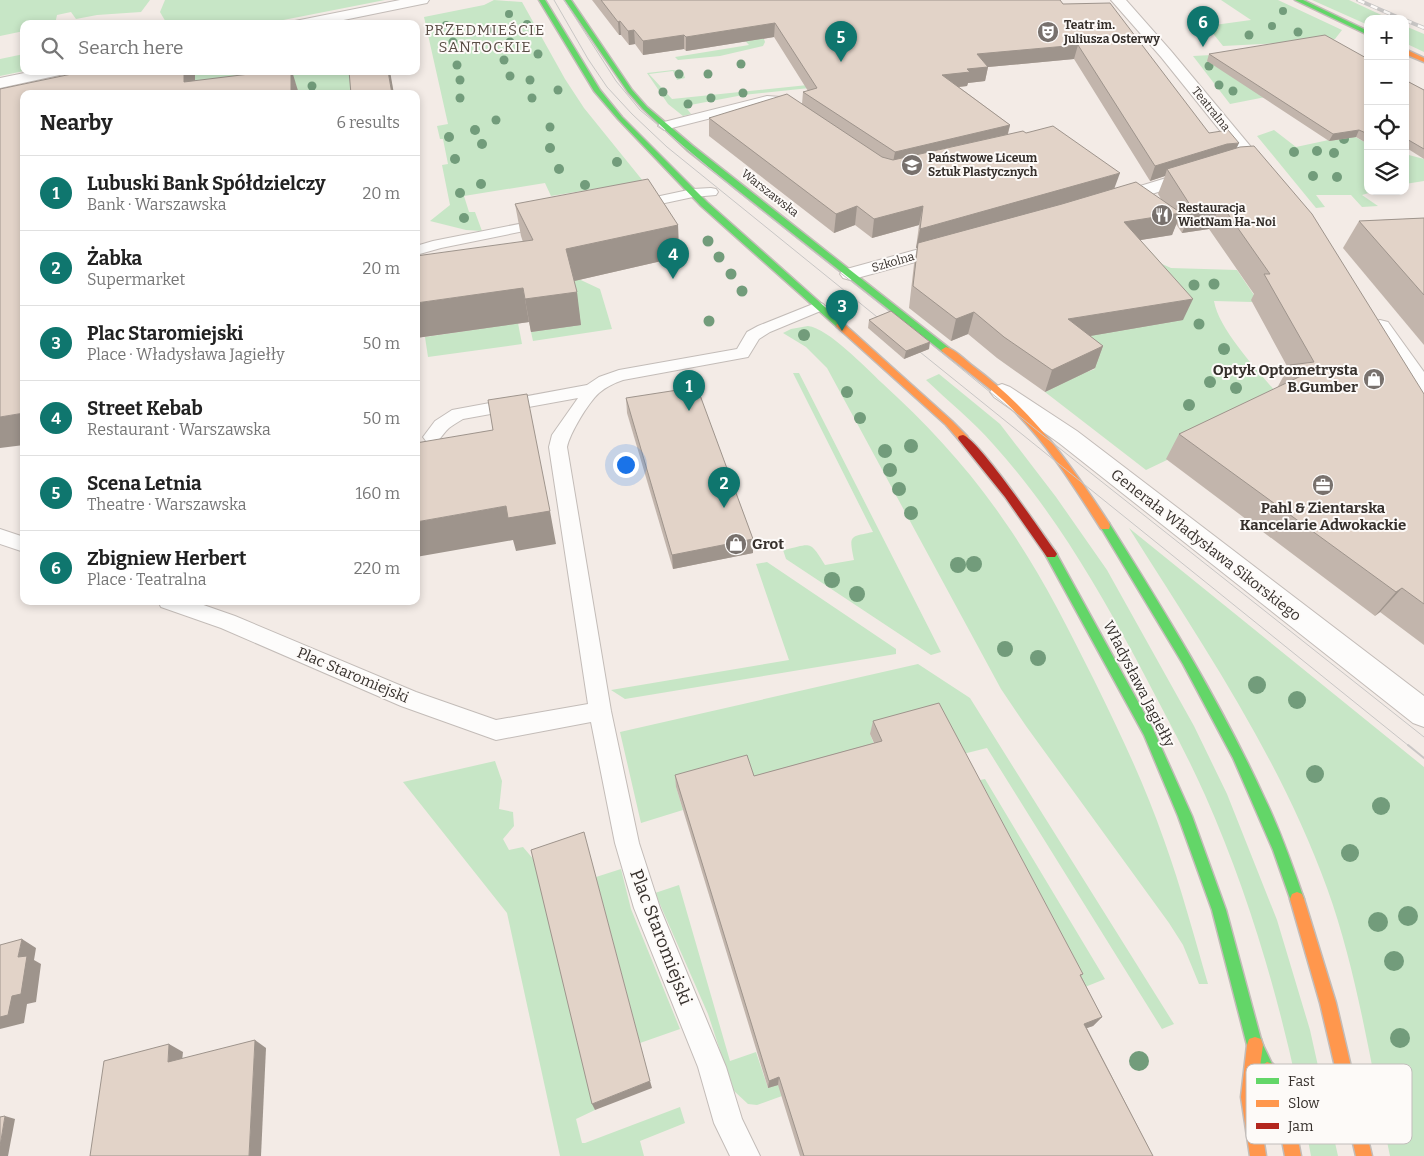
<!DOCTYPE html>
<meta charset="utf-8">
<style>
:root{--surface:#fff;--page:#f2f2f2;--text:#222;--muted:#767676;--line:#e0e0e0;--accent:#0f766e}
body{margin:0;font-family:Bitter,serif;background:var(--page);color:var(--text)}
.controls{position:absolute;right:15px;top:15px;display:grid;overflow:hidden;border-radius:10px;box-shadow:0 2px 8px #0003}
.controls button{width:45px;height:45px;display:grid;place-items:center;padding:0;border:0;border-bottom:1px solid var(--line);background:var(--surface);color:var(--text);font:25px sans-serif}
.you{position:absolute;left:625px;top:464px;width:18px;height:18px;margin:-12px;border:4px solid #fff;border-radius:50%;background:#1a73e8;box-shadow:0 0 0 8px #1a73e833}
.badge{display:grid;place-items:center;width:32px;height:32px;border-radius:50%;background:var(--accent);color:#fff;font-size:16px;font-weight:700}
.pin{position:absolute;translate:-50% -41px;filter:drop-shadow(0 1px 2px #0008)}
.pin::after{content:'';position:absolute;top:26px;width:18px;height:15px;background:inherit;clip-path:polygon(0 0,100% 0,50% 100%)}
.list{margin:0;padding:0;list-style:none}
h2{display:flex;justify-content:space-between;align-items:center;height:65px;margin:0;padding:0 20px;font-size:21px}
h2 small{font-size:16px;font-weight:400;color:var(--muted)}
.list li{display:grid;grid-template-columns:32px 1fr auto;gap:15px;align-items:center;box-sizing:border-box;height:75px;padding:0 20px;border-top:1px solid var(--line)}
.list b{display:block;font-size:19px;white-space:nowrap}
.list p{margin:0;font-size:16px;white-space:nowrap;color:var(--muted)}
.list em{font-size:16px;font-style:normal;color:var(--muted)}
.icon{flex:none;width:28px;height:28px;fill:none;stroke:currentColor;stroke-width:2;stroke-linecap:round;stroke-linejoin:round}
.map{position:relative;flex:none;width:1424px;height:1156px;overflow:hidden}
.search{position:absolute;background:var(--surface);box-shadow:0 2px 8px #0003;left:20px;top:20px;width:400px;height:55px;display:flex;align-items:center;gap:12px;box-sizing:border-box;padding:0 18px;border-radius:10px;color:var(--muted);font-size:19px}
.panel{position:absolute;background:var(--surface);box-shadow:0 2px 8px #0003;left:20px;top:90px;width:400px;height:515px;border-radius:10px}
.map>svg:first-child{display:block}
.green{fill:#c7e6c6}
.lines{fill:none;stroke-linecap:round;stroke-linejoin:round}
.lane-casing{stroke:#c3bcb8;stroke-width:2}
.street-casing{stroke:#c3bcb8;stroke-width:2}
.fast-casing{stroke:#c3bcb8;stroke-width:3}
.slow-casing{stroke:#c3bcb8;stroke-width:3}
.jam-casing{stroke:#c3bcb8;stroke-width:3}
.lane{fill:#fdfcfb;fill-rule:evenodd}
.street{fill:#fdfcfb;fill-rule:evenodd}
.fast{fill:#63d668;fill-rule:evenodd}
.slow{fill:#ff974d;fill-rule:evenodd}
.jam{fill:#b3261e;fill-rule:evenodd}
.tram-far1{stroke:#c8c6c5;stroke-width:1}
.tram{stroke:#c8c6c5;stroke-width:2}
.rail-casing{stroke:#c8c6c5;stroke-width:4}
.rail{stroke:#fdfaf8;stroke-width:2.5;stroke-dasharray:7;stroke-linecap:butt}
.tree{fill:#729c7b}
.wall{fill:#c2b5ac;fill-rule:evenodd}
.shaded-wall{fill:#9e948c}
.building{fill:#e2d3c8;stroke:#9e948c}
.labels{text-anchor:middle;stroke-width:4;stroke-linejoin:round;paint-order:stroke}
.far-poi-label{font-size:12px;font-weight:bold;fill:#36302c;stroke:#fdfaf8;text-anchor:start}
.far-street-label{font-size:12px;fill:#36302c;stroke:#fdfaf8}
.far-quarter-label{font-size:15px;letter-spacing:1px;fill:#594d45;stroke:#fdfaf8}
.poi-label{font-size:15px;font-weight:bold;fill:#36302c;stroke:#fdfaf8;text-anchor:end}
.street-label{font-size:15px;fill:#36302c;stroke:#fdfaf8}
.near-street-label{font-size:18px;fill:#36302c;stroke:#fdfaf8}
.key{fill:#fdfaf8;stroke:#c1bdbb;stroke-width:1}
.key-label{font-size:14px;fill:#36302c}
</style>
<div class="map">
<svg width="1424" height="1156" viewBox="0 0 1424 1156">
<rect width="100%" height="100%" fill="#f3ebe6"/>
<g class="green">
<path d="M0,0h150l-9,12 -44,3 -21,4 -5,-7 -14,3 -2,9h-31v7l-24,5z"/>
<path d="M165,0h220l-122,24h-96l-7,-12z"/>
<path d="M494,0l28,2 43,77 19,29 59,73 -92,15 -6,-13 -81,13 5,16h6l7,19 -16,-1 -36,-9 20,-16 -8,-40 6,-1 -5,-25h-3l-3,-13 11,-2 -24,-107 60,-12z"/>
<path d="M1221,0h57l64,30 -7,9 -11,2 -101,5 -16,-20 44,-6z"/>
<path d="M1312,0h37l41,19h-22v6z"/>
<path d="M727,21l37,18 1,3 -2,4 -43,10 -42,4 -3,-3 74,-12z"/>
<path d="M1405,26l19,8v18l-19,-9z"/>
<path d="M24,54v17l-24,5v-17z"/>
<path d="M1230,54l93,32 -93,18 -37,-48z"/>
<path d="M673,70l10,2 2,6 -8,2 -4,-9 -24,3 23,25 155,-16 11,2 -95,10 -58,11 6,8 -8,2 -15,-12 -21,-31z"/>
<path d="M195,71h147l1,4 11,-1 2,20h-54l-1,-4 -28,4h-78z"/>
<path d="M1274,130l22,17 56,-12 16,9v47h7l-13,4 16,11 -16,1 -11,-12h-35l9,12 -9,1 -59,-72z"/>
<path d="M1405,154l19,5v22l-19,3z"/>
<path d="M1140,240l22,24 9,4 66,2 19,28 -4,4 -38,-1c5,29 42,67 61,90l-108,69 -21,10 -101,-78 33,-17 17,-6 -14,-17 46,-110z"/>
<path d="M568,274l32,15 12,40 -79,12 -2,-9 50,-8z"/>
<path d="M518,323l4,21 -94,13 -3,-20z"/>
<path d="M808,326c20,2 58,42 74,57 46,42 88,87 123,139 35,50 62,104 89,158 26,53 51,105 70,160 17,47 30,96 44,144h-9l-16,-39 -14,-22 -143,-197 -25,-37 -174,-321 -21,-21 -23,-14 8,-4z"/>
<path d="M793,373h6l142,279 -10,3 -145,-96 -3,-9c29,-6 26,-11 42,15l29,-5c-5,-25 -5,-23 19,-28z"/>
<path d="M939,374l61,50 56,73 51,73 87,156 33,68 50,126 33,110 28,126h-27c-22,-123 -55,-246 -106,-361 -21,-47 -46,-92 -70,-138 -41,-76 -84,-149 -142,-213 -20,-23 -45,-43 -67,-64z"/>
<path d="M1129,528l295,239v389h-34c-19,-89 -32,-182 -63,-268 -47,-130 -125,-244 -198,-360z"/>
<path d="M767,562l129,87v5l-271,45 -14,-9 178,-30 -33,-96z"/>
<path d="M918,664l52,34 204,326 -12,5 -175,-281 -32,8 -85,-22 8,20 -125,34 -77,-1 7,23 -42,13 -21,-91z"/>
<path d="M495,761l7,20 -3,28 14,3 1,14 -11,13 6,11 14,-3 12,14 60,249 -19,9 6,24h3l95,-36 5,16 -45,18 4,15h-84l-53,-243 -104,-131z"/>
<path d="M985,779l120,200 -30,12 -18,-66 -77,-145z"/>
<path d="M621,869l10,40 49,120 -40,14 -44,-166z"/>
<path d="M679,885l51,176 26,-9 12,36 11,-4 3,12 -25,9 -9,-1 -15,-14 -25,-76 -53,-121z"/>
</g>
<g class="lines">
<g class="lane-casing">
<g id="lane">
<path d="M767,96l14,1 11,6 -6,4 -19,-3 -103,26 -6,-4 2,-3z"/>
<path d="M711,188l5,1 2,3 -2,3 -23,2 -56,12 -7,-4 2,-3 61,-13z"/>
<path d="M544,219l5,1 2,3 -2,3 -108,22 -25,7v-9l17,-5z"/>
<path d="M818,302l5,2 3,3 -3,3 -53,22 -11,7 -11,18 -125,23c-9,3 -17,7 -24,13 -11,10 -29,40 -32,54l44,264 28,132 21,65 66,159 16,52 18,37h-30l-16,-33 -16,-56 -64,-159 -19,-65 -24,-121 -95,18 -95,-34 -180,-78 -60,-21 -3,-6h34l43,15 181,76 80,28 92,-16 -39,-257 3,-12 26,-37 -115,21c-5,3 -10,6 -14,9 -9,8 -9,17 -23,13l-3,-4 12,-16 17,-11 135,-25 12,-8 20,-7 118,-21 10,-17 11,-6z"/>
<path d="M0,529l24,8v15l-24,-8z"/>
</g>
</g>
<g class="street-casing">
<g id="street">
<path d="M400,0h29l-2,3 -5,1 -98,20h-31l2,-3z"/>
<path d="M1111,0h15l45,51 100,120 3,4 -3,4 -6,1 -6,-1 -98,-122z"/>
<path d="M34,71h32l-2,3 -64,14v-10z"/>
<path d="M1196,169l6,1 3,4 -3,4 -91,29 -7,-2 -2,-4 2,-4z"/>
<path d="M952,240l7,2 3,4 -3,4 -109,30 -7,-2 -3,-4 3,-4z"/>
<path d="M1380,320l8,2 36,50v25l-8,-3 -47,-67 3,-5z"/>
<path d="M1002,384l8,3 67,44 347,265v31l-11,-4 -354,-280 -65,-46 -4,-5 4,-5z"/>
</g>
</g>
<g class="fast-casing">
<g id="fast">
<path d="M539,0h6l55,90 22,27 85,85 136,121v4h-6l-136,-121 -83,-87 -24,-28z"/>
<path d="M565,0h6l61,90 15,17 46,39 256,202v4h-6l-256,-202 -44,-41 -15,-17z"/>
<path d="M1295,0h8l65,31v4z"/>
<path d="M1105,522l4,1c56,89 111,178 155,274 16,33 28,67 40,102l-2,5 -5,2 -5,-2 -19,-54 -40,-92 -50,-94 -83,-138z"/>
<path d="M1051,550l4,1 98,178 39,87 34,94 36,133 13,27 -2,6 -6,2 -6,-2 -14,-31 -35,-135 -34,-94 -34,-81 -99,-181z"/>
</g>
</g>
<g class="slow-casing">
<g id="slow">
<path d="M1405,49l19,9v4l-19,-8z"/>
<path d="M840,322l3,1 109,98 15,15 1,2 -1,2h-8l-13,-15 -109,-98 -1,-2z"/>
<path d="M946,347c10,3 20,14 28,20 60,45 95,95 135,156l1,3 -1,3h-8c-29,-46 -58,-92 -98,-129 -19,-17 -40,-32 -60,-48l-2,-2z"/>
<path d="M1297,892l5,2 2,5 32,104 36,153h-16l-36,-153 -30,-104 2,-5z"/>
<path d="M1255,1037l6,2 2,6 -3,22 7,-5 6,2 18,39 10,53h-16l-10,-52 -15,-32 -3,25 9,59h-16l-9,-59 6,-52 2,-6z"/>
</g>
</g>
<g class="jam-casing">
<path id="jam" d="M963,435c15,4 79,98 92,116l2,3 -2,3h-8l-42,-60 -46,-57 -1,-2 1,-2z"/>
</g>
<use href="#lane" class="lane"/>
<use href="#street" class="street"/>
<use href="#fast" class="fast"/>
<use href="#slow" class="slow"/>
<use href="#jam" class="jam"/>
<g class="tram-far1">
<path d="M554,0l34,59 19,28 25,27 35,33 220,178"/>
<path d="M564,0l52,81 24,29 93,78 167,132"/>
<path d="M920,335l119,97 385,305"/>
<path d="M910,344l499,402"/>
</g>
<path class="tram" d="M1408,745l16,13"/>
<g class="rail-casing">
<g id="rail">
<path d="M1358,0l44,19"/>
<path d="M1405,20l19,8"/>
</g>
</g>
<use href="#rail" class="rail"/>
</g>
<g class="tree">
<circle cx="1283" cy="11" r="4"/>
<circle cx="509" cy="14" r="4"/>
<circle cx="527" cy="24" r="4"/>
<circle cx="446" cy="25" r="4"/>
<circle cx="1272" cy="26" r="4"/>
<circle cx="487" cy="30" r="4.5"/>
<circle cx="1298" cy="32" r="4.5"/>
<circle cx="1249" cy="35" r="4.5"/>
<circle cx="453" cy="42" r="4.5"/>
<circle cx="510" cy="42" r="4.5"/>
<circle cx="538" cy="54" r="4.5"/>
<circle cx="504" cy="60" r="4.5"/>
<circle cx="741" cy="64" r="4.5"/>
<circle cx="457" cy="65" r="4.5"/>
<circle cx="1209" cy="66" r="4.5"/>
<circle cx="679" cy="74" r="4.5"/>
<circle cx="708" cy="74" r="4.5"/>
<circle cx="510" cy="76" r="4.5"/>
<circle cx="460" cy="80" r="4.5"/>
<circle cx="530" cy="80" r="4.5"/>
<circle cx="1219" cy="85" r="4.5"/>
<circle cx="312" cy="86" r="4.5"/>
<circle cx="558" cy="90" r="4.5"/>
<circle cx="1233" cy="91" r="4.5"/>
<circle cx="663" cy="92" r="4.5"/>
<circle cx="743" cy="93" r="4.5"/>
<circle cx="460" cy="98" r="4.5"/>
<circle cx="532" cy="98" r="4.5"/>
<circle cx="711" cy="98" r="4.5"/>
<circle cx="688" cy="104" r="4.5"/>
<circle cx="496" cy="120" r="4.5"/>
<circle cx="550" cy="127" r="4.5"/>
<circle cx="475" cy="130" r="5"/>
<circle cx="449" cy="137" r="5"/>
<circle cx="1344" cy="139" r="5"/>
<circle cx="482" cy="144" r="5"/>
<circle cx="550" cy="148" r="5"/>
<circle cx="1317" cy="151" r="5"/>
<circle cx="1294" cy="152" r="5"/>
<circle cx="1334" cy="153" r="5"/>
<circle cx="455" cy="159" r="5"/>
<circle cx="617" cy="162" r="5"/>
<circle cx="559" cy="169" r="5"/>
<circle cx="1313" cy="176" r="5"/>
<circle cx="1337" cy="177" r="5"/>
<circle cx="481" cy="184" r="5"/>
<circle cx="585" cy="185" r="5"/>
<circle cx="460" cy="193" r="5"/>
<circle cx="464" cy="218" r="5"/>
<circle cx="708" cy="241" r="5.5"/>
<circle cx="719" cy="257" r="5.5"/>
<circle cx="731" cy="274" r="5.5"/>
<circle cx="1214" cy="284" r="5.5"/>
<circle cx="1194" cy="285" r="5.5"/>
<circle cx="742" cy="291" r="5.5"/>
<circle cx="709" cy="321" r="5.5"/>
<circle cx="1199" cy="324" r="5.5"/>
<circle cx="804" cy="335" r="6"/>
<circle cx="1224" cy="349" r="6"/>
<circle cx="1210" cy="382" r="6"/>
<circle cx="1236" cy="388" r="6"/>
<circle cx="847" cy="392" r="6"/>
<circle cx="1189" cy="405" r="6"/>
<circle cx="860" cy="418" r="6"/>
<circle cx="911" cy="446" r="7"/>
<circle cx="885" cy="451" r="7"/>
<circle cx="890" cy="470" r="7"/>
<circle cx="899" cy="489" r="7"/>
<circle cx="911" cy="513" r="7"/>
<circle cx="974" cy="564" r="8"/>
<circle cx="958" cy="565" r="8"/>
<circle cx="832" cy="580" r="8"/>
<circle cx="857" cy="594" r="8"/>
<circle cx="1005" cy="649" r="8"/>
<circle cx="1038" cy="658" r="8"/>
<circle cx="1257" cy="685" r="9"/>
<circle cx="1297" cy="700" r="9"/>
<circle cx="1315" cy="774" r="9"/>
<circle cx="1381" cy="806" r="9"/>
<circle cx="1350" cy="853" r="9"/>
<circle cx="1408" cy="916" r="10"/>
<circle cx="1378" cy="922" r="10"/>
<circle cx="1394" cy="961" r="10"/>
<circle cx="1400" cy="1038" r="10"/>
<circle cx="1139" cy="1061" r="10"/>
</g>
<g class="wall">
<path d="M592,0h468l3,4 146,129 27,15 188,246v251l-44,-33 -5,4 -209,-157 13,-25 98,-46 11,-20 -37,-68 3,-6 -45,-65 -27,4 -6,-9 -4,11 -32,5 43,80 -93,16 13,10 -8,22 -50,24 -48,-34 -29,-24 -17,7 -42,-33 5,-44 3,-16h-1l3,-23 -47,13 -17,-13 -21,8 -125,-97v-18l93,-14 1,-12 5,-1 -34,-54 -88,14 -2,-2 -41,6 -8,-11 -6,1 -8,-10h-2zM1074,59l76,122 15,-5 -7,18 3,5 -46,-11 -107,-54 2,-9 -51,-38 8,-1 1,-3 17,-2 3,-14z"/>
<path d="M1209,54l159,5v85l-12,-7 -27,4 -122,-80z"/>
<path d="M1405,80l19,10v69l-19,-12z"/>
<path d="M515,204l163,21 1,32 -105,24 7,44 -50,7 -2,-10 -113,16 107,-96 -2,-6z"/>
<path d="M1424,218v127l-81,-97 16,-27z"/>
<path d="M869,320l60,29 -25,10 -36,-31z"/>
<path d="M626,398l127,141v14l-80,16 -46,-156z"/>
<path d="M873,721l210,253 -2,2 21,41 -9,9 -6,2 66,128h-353l-22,-71 -10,3 -92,-301 -1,-12 79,1 120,-33 -4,-9z"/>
</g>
<g class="shaded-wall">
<path d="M620,21l1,14h-2l-1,-13z"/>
<path d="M775,23l-1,14 -88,14v-14z"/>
<path d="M634,30l1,14 -6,1 -1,-14z"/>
<path d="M684,35v14l-41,6v-14z"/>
<path d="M1078,45l-4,14 -86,8 -3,14 -17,2 -1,3 -28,3 3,-14 25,-6 10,-15z"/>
<path d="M184,71h11v23l-11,-12z"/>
<path d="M291,71h1l7,23h-8z"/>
<path d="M388,71h2l4,23h-2z"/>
<path d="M1010,125l-4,15 -114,27 3,-15z"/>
<path d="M1359,130l-3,7 -27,4 4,-7z"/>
<path d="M1239,143l-7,15 -65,11 -2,7 -15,5 5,-15 72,-22z"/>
<path d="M1120,173l-7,19 -197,56 4,-19z"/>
<path d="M1221,204l-12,25 -27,4 10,-25z"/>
<path d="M857,206l-2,19 -21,8 2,-19z"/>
<path d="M923,206l-4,19 -47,13 2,-19z"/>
<path d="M1181,213l-9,22 -56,9 8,-22z"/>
<path d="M678,225l1,32 -109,25 -4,-33z"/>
<path d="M523,288l6,34 -113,16v-35z"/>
<path d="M577,292l4,33 -50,7 -6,-33z"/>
<path d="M1193,299l-10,21 -122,21 7,-22z"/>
<path d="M974,312l-6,22 -17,7 5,-22z"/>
<path d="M930,342l-1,7 -25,10 2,-8z"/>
<path d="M1103,346l-8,22 -50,24 7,-22z"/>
<path d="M24,413v32l-24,3v-31z"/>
<path d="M506,506l44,5 6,33 -40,7 -3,-11 -97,17v-35z"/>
<path d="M753,539v14l-80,16 -1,-14z"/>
<path d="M1402,588l-22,24 -5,4 21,-24z"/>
<path d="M22,939l14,9 -2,12 7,4 -5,38 -9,2 -3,19 -24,6v-12l18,-60z"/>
<path d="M1102,1017l-9,9 -18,6 9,-8z"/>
<path d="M255,1040l11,8 -5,108h-12z"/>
<path d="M169,1044l14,8 -2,18 -13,-8z"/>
<path d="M779,1077l-1,8 -10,3 1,-7z"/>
<path d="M650,1081l2,7 -57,22 -3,-6z"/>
<path d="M5,1116l10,3 -7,37h-8v-10z"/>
</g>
<g class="building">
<path d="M601,0h459l3,4 47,-1 99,130 19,-3 11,13 -12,1 -72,22 -77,-121 -101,9 11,13 -21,2 3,3 -28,3 68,50 -115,27 -92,-60 14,-4 -42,-65 -89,14 -2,-2 -41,6 -9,-11 -6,1 -8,-10 -2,1z"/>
<path d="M381,22v2h-14z"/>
<path d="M1325,35l43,24v75l-9,-4 -26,4 -124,-80z"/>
<path d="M86,71h98v11l90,-11h17v23h-267v319l-24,4v-328z"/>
<path d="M349,71h39l4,23h-41z"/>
<path d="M1405,80l19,10v59l-19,-11z"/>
<path d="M787,94l95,63 11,3 130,-29 3,2 27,-7 67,47 -200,56 3,-23 -49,13 -17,-13 -21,8 -127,-96z"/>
<path d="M1254,146l58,68 112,180v210l-22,-16 -6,4 -217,-158 122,-58 -11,-11 24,-3 -50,-88h6l-49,-70 -29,4 -25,-39 73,-22z"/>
<path d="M648,179l30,46 -112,24 11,43 -52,7 -2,-11 -107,15v-47l117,-16 -18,-36z"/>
<path d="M1136,182l45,31 -57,9 69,77 -125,20 35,27 -51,24 -48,-33 -30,-25 -18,7 -43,-33 5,-43 144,-39z"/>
<path d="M1424,218v77l-65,-74z"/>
<path d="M891,311l39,31 -24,9 -37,-31z"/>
<path d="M697,387l56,152 -81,16 -46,-157z"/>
<path d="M527,394l23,117 -42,7 -2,-12 -90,16v-79l77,-13 -5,-30z"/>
<path d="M939,703l144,271 -3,1 22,42 -18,7 69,132h-349l-25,-79 -10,4 -94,-306 72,-20 7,21 128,-35 -9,-20z"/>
<path d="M584,832l66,249 -58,23 -61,-254z"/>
<path d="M22,939l-4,18 9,-1 -6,38 -9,2 -4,19 -8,2v-72z"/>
<path d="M255,1040l-6,116h-159l14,-95 65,-17 -1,18z"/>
<path d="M5,1116l-5,30v-29z"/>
</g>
<defs>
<g id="theatre-disc" transform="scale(1.125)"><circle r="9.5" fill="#78716d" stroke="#fdfaf8"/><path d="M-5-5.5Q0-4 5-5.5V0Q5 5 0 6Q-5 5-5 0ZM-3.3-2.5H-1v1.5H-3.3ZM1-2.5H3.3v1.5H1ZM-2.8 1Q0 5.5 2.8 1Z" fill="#fff"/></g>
<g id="school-disc" transform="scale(1.125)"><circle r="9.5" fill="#78716d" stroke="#fdfaf8"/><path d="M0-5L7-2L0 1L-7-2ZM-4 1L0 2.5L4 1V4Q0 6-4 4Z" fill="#fff"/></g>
<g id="restaurant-disc" transform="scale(1.125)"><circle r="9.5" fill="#78716d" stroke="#fdfaf8"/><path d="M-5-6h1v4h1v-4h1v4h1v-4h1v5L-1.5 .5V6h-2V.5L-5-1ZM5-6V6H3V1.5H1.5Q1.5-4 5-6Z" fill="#fff"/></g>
<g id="shop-disc" transform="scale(1.125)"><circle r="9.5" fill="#78716d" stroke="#fdfaf8"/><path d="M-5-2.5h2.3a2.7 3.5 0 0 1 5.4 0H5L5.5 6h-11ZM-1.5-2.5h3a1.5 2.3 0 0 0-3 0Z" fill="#fff"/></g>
<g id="office-disc" transform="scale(1.125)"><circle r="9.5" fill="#78716d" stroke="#fdfaf8"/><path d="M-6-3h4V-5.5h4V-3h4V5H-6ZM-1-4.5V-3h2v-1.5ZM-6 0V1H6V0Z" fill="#fff"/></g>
</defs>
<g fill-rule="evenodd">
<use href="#theatre-disc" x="1048" y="32"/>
<use href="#school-disc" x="912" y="165"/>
<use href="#restaurant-disc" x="1162" y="215"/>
<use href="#shop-disc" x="1374" y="379"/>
<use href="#office-disc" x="1323" y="485"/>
<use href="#shop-disc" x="736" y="544"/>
</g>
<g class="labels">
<g class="far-poi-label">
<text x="1064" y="29">Teatr im.<tspan x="1064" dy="14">Juliusza Osterwy</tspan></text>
<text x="928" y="162">Państwowe Liceum<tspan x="928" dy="14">Sztuk Plastycznych</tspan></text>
<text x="1178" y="212">Restauracja<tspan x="1178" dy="14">WietNam Ha-Noi</tspan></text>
</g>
<g class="far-street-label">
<text transform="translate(1211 109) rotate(51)" y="4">Teatralna</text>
<text transform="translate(770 193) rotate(38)" y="4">Warszawska</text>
<text transform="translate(893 262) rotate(-16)" y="4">Szkolna</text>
</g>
<g class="far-quarter-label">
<text x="485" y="35">PRZEDMIEŚCIE<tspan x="485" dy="17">SANTOCKIE</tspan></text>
</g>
<g class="poi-label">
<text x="1358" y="375">Optyk Optometrysta<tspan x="1358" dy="17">B.Gumber</tspan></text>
<text x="1323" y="513" text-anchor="middle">Pahl &amp; Zientarska<tspan x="1323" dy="17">Kancelarie Adwokackie</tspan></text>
<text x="752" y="549" text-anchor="start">Grot</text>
</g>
<g class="street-label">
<text transform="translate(1206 545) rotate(38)" y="5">Generała Władysława Sikorskiego</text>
<text transform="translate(353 675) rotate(23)" y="5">Plac Staromiejski</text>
<text transform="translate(1139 684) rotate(63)" y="5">Władysława Jagiełły</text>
</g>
<g class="near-street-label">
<text transform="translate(661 937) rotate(69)" y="6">Plac Staromiejski</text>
</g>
</g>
<rect x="1246" y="1064" width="166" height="80" rx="8" class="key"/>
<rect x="1256" y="1078" width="23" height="6" fill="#63d668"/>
<rect x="1256" y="1100" width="23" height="7" fill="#ff974d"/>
<rect x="1256" y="1123" width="23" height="6" fill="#b3261e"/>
<g class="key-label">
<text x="1288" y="1086">Fast</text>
<text x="1288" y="1108">Slow</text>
<text x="1288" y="1131">Jam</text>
</g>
</svg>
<div class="controls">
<button>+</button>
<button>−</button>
<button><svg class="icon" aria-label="locate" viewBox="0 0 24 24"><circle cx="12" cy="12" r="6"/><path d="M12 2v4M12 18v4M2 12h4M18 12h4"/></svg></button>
<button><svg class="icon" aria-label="layers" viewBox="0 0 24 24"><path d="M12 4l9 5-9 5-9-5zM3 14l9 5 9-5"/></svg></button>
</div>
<div class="you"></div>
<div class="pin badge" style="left:689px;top:411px">1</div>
<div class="pin badge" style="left:724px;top:508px">2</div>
<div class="pin badge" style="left:842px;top:331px">3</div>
<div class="pin badge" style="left:673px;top:279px">4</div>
<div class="pin badge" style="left:841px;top:62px">5</div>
<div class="pin badge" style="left:1203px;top:47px">6</div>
<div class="search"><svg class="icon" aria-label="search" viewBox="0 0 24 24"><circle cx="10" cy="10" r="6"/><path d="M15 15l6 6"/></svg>Search here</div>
<section class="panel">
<h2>Nearby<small>6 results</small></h2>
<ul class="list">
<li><span class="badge">1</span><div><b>Lubuski Bank Spółdzielczy</b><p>Bank · Warszawska</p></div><em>20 m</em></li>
<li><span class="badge">2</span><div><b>Żabka</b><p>Supermarket</p></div><em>20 m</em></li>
<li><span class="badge">3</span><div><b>Plac Staromiejski</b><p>Place · Władysława Jagiełły</p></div><em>50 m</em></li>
<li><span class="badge">4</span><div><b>Street Kebab</b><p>Restaurant · Warszawska</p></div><em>50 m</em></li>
<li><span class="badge">5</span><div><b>Scena Letnia</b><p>Theatre · Warszawska</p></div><em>160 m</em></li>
<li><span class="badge">6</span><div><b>Zbigniew Herbert</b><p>Place · Teatralna</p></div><em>220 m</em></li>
</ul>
</section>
</div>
